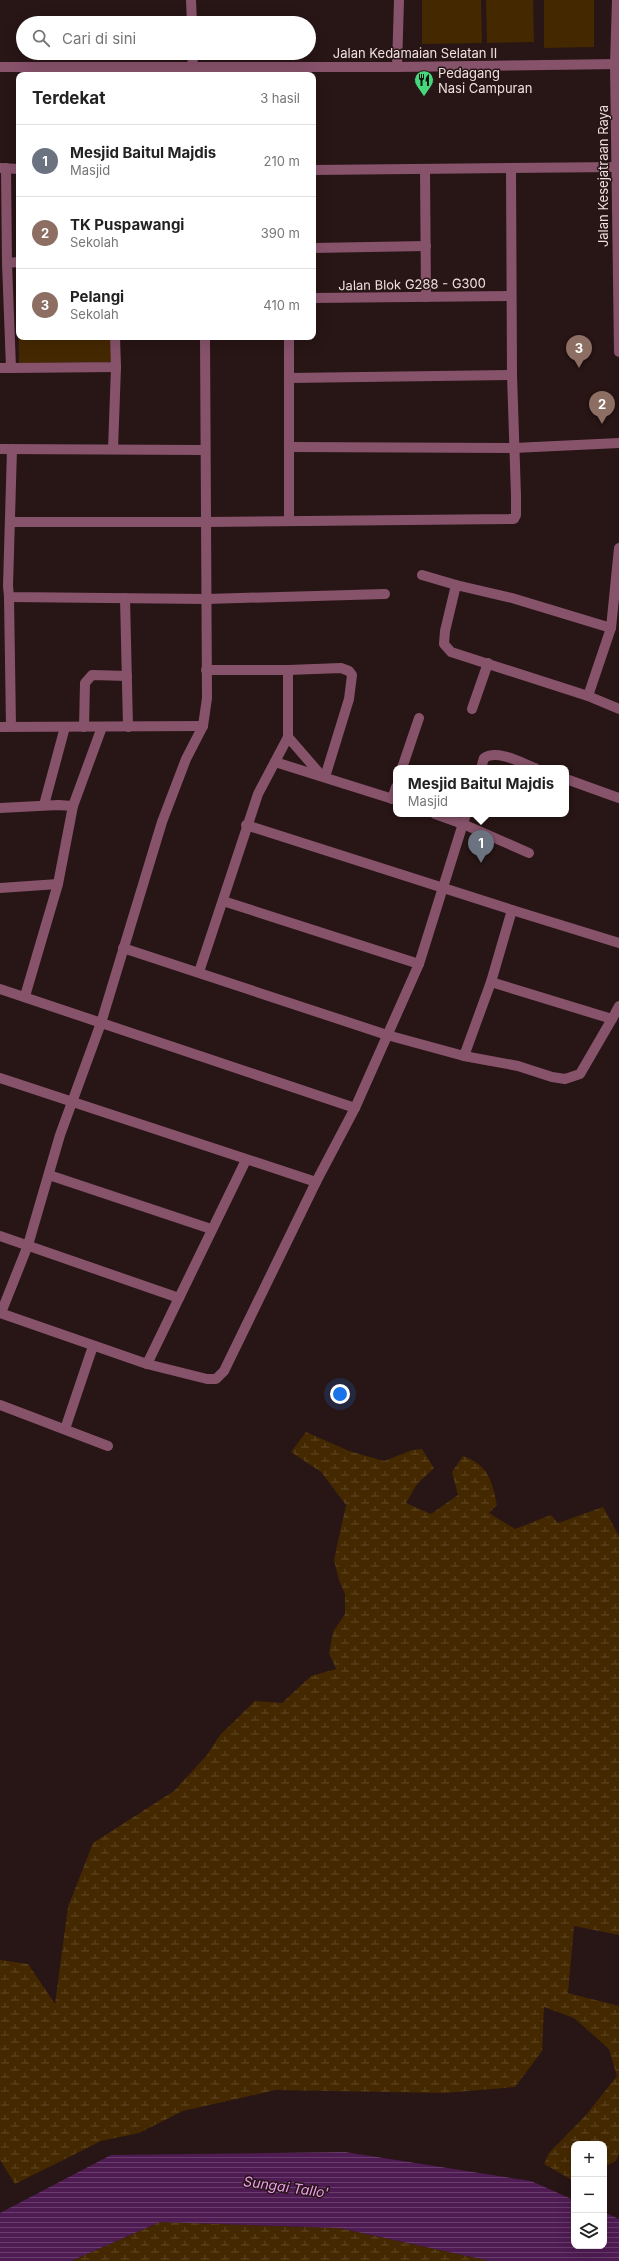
<!DOCTYPE html>
<html lang="id">
<meta charset="utf-8">
<style>
:root{--surface:#fff;--page:#f2f2f2;--text:#222;--muted:#767676;--line:#e0e0e0;--accent:#ea580c}
body{margin:0;font-family:Inter,sans-serif;background:var(--page);color:var(--text)}
.controls{position:absolute;right:12px;bottom:12px;display:grid;overflow:hidden;border-radius:8px;box-shadow:0 4px 16px #0002}
.controls button{width:36px;height:36px;display:grid;place-items:center;padding:0;border:0;border-bottom:1px solid var(--line);background:var(--surface);color:var(--text);font:20px sans-serif}
.you{position:absolute;left:340px;top:1394px;width:14px;height:14px;margin:-10px;border:3px solid #fff;border-radius:50%;background:#1a73e8;box-shadow:0 0 0 6px #1a73e833}
.badge{display:grid;place-items:center;width:26px;height:26px;border-radius:50%;background:var(--accent);color:#fff;font-size:13px;font-weight:700}
.pin{position:absolute;translate:-50% -33px;filter:drop-shadow(0 1px 2px #0008)}
.pin::after{content:'';position:absolute;top:21px;width:14px;height:12px;background:inherit;clip-path:polygon(0 0,100% 0,50% 100%)}
.popup{position:absolute;left:393px;top:765px;width:176px;height:52px;box-sizing:border-box;display:grid;place-content:center;border-radius:8px;background:var(--surface);filter:drop-shadow(0 1px 3px #0005);font-size:13px;white-space:nowrap;color:var(--muted)}
.popup b{font-size:15px;color:var(--text)}
.popup::after{content:'';position:absolute;left:50%;top:100%;margin-left:-8px;border:8px solid transparent;border-top-color:var(--surface)}
.list{margin:0;padding:0;list-style:none}
h2{display:flex;justify-content:space-between;align-items:center;height:52px;margin:0;padding:0 16px;font-size:17px}
h2 small{font-size:13px;font-weight:400;color:var(--muted)}
.list li{display:grid;grid-template-columns:26px 1fr auto;gap:12px;align-items:center;box-sizing:border-box;height:72px;padding:0 16px;border-top:1px solid var(--line)}
.list b{display:block;font-size:15px;white-space:nowrap}
.list p{margin:0;font-size:13px;white-space:nowrap;color:var(--muted)}
.list em{font-size:13px;font-style:normal;color:var(--muted)}
.icon{flex:none;width:22px;height:22px;fill:none;stroke:currentColor;stroke-width:2;stroke-linecap:round;stroke-linejoin:round}
.map{position:relative;flex:none;width:619px;height:2261px;overflow:hidden}
.search{position:absolute;background:var(--surface);box-shadow:0 4px 16px #0002;left:16px;top:16px;width:300px;height:44px;display:flex;align-items:center;gap:10px;box-sizing:border-box;padding:0 14px;border-radius:22px;color:var(--muted);font-size:15px}
.panel{position:absolute;background:var(--surface);box-shadow:0 4px 16px #0002;left:16px;top:72px;width:300px;height:268px;border-radius:8px}
.map>svg:first-child{display:block}
.green{fill:#442800}
.wetland{fill:url(#wetland-marsh)}
.water{fill:url(#water-rules)}
.lines{fill:none;stroke-linecap:round;stroke-linejoin:round}
.minor{stroke:#87536b;stroke-width:10}
.labels{text-anchor:middle;stroke-width:3;stroke-linejoin:round;paint-order:stroke}
.street-label{font-size:13px;fill:#efe0e0;stroke:#281515}
.poi-label{font-size:13px;fill:#efe0e0;stroke:#281515;text-anchor:start}
.water-label{font-size:14px;font-style:italic;fill:#eb9eef;stroke:#281515}
</style>
<div class="map">
<svg width="619" height="2261" viewBox="0 0 619 2261">
<defs>
<pattern id="wetland-marsh" width="20" height="14" patternUnits="userSpaceOnUse"><rect width="20" height="14" fill="#442800"/><path d="M1 5h8M5 5V1M11 12h8M15 12V8" fill="none" stroke="#5f4725"/></pattern>
<pattern id="water-rules" width="6" height="5" patternUnits="userSpaceOnUse"><rect width="6" height="5" fill="#4e1b52"/><path d="M0 2.5h6" fill="none" stroke="#683c6b"/></pattern>
</defs>
<rect width="100%" height="100%" fill="#281515"/>
<g class="green">
<path d="M422,0h59l1,43 -60,1z"/>
<path d="M486,0h47l1,42 -47,1z"/>
<path d="M544,0h50v47l-50,1z"/>
<path d="M18,310l1,27h91l2,25 -93,1z"/>
</g>
<g class="wetland">
<path d="M306,1432l43,19 35,10 28,-11 10,-1 12,19 -17,16 -11,19 25,11 27,-19 -6,-23 11,-16c25,9 29,24 34,49l-8,8 26,16 36,-14 7,8 45,-16 16,29v399l-45,-9 -6,67 51,13v147l-3,8 -12,6v-23h-30v37l-30,-17 5,-11 37,-38 31,-39 -8,-27 -35,-31 -30,-11 -2,44 -27,36 -71,6 -168,-3 -93,21 -44,22 -38,8 -86,43 -15,-24v-200l28,4 27,40 13,-97 25,-64 81,-52 33,-36 13,-20 35,-34 27,2 29,-27 25,-7 -7,-16 4,-21 12,-18v-20l-6,-14 -5,-20 12,-55 -25,-33 -30,-20z"/>
<path d="M160,2222l179,6 151,33h-419z"/>
</g>
<path class="water" d="M345,2152l186,29 43,19v46h30v-34l15,7v42h-129l-151,-33 -179,-6 -89,39h-71v-48l111,-58z"/>
<g class="lines">
<g class="minor">
<path d="M191,0l1,23"/>
<path d="M617,0l-2,64 4,288"/>
<path d="M192,53l1,13"/>
<path d="M0,67h397l222,-3"/>
<path d="M397,67l2,-67"/>
<path d="M0,168l19,1"/>
<path d="M6,168l1,95"/>
<path d="M313,170l306,-3"/>
<path d="M425,170l1,127"/>
<path d="M313,248l113,-2"/>
<path d="M313,298l198,-2"/>
<path d="M289,337v184"/>
<path d="M0,368h11l-4,-105 12,-1"/>
<path d="M11,368l105,-1 -1,-30"/>
<path d="M289,378l223,-3"/>
<path d="M289,447l225,1 105,-5"/>
<path d="M0,449l205,1"/>
<path d="M12,449l-4,137 1,11 197,2 179,-5"/>
<path d="M113,449l3,-82"/>
<path d="M10,522h197l307,-3 2,-4v-19l-4,-121 -1,-206"/>
<path d="M422,575l34,10"/>
<path d="M9,597l2,130"/>
<path d="M125,598l3,129"/>
<path d="M611,628l-99,-30 -56,-13 -11,46 -1,13 7,8 137,44 31,13"/>
<path d="M288,670l53,-2 8,3 3,4 -3,24 -24,78"/>
<path d="M588,696l23,-68 8,-80"/>
<path d="M472,709l16,-46"/>
<path d="M0,727l203,-1"/>
<path d="M84,727l1,-44 7,-8 35,1"/>
<path d="M288,737l33,38"/>
<path d="M275,762l121,38"/>
<path d="M402,768l17,-50"/>
<path d="M481,768l3,-10c13,-9 38,5 51,10"/>
<path d="M566,779l53,19"/>
<path d="M392,799l4,-12"/>
<path d="M44,805l21,-78"/>
<path d="M73,806l29,-79"/>
<path d="M0,808l58,-3 15,1 -15,78 -33,112"/>
<path d="M435,814l28,10 66,29"/>
<path d="M246,825l266,85 -21,72 -27,74"/>
<path d="M0,888l58,-4"/>
<path d="M223,901l196,63"/>
<path d="M512,910l107,33"/>
<path d="M123,948l264,87 77,21 54,10 34,11 13,2 15,-5 32,-55 -121,-37"/>
<path d="M199,972l59,-178 30,-57v-67h-82"/>
<path d="M0,989l355,119"/>
<path d="M612,1019l7,-13"/>
<path d="M0,1078l316,104"/>
<path d="M49,1175l162,54"/>
<path d="M0,1236l179,62 -32,66 -147,-51"/>
<path d="M179,1298l67,-138"/>
<path d="M1,1313l27,-68 32,-110 41,-112 61,-201 24,-63 17,-33 4,-28 -2,-361"/>
<path d="M147,1364l60,15h9l8,-8 92,-189 39,-74 64,-144 47,-150"/>
<path d="M0,1405l108,41"/>
<path d="M65,1429l28,-83"/>
</g>
</g>
<defs>
<g id="restaurant-pin" transform="scale(1)"><path d="M0 17L-7.5 6A9.5 9.5 0 1 1 7.5 6Z" fill="#45d77a" stroke="#281515"/><path d="M-5-6h1v4h1v-4h1v4h1v-4h1v5L-1.5 .5V6h-2V.5L-5-1ZM5-6V6H3V1.5H1.5Q1.5-4 5-6Z" fill="#111"/></g>
</defs>
<g fill-rule="evenodd">
<use href="#restaurant-pin" x="424" y="80"/>
</g>
<g class="labels">
<g class="street-label">
<text x="415" y="58">Jalan Kedamaian Selatan II</text>
<text transform="translate(603 176) rotate(-90)" y="5">Jalan Kesejatraan Raya</text>
<text transform="translate(412 284) rotate(-1)" y="5">Jalan Blok G288 - G300</text>
</g>
<g class="poi-label">
<text x="438" y="78">Pedagang<tspan x="438" dy="15">Nasi Campuran</tspan></text>
</g>
<g class="water-label">
<text transform="translate(286 2187) rotate(8)" y="5">Sungai Tallo'</text>
</g>
</g>
</svg>
<div class="controls">
<button>+</button>
<button>−</button>
<button><svg class="icon" aria-label="layers" viewBox="0 0 24 24"><path d="M12 4l9 5-9 5-9-5zM3 14l9 5 9-5"/></svg></button>
</div>
<div class="you"></div>
<div class="pin badge" style="left:481px;top:863px;background:#6b7280">1</div>
<div class="popup"><b>Mesjid Baitul Majdis</b>Masjid</div>
<div class="pin badge" style="left:602px;top:424px;background:#8d6e63">2</div>
<div class="pin badge" style="left:579px;top:368px;background:#8d6e63">3</div>
<div class="search"><svg class="icon" aria-label="search" viewBox="0 0 24 24"><circle cx="10" cy="10" r="6"/><path d="M15 15l6 6"/></svg>Cari di sini</div>
<section class="panel">
<h2>Terdekat<small>3 hasil</small></h2>
<ul class="list">
<li><span class="badge" style="background:#6b7280">1</span><div><b>Mesjid Baitul Majdis</b><p>Masjid</p></div><em>210 m</em></li>
<li><span class="badge" style="background:#8d6e63">2</span><div><b>TK Puspawangi</b><p>Sekolah</p></div><em>390 m</em></li>
<li><span class="badge" style="background:#8d6e63">3</span><div><b>Pelangi</b><p>Sekolah</p></div><em>410 m</em></li>
</ul>
</section>
</div>
